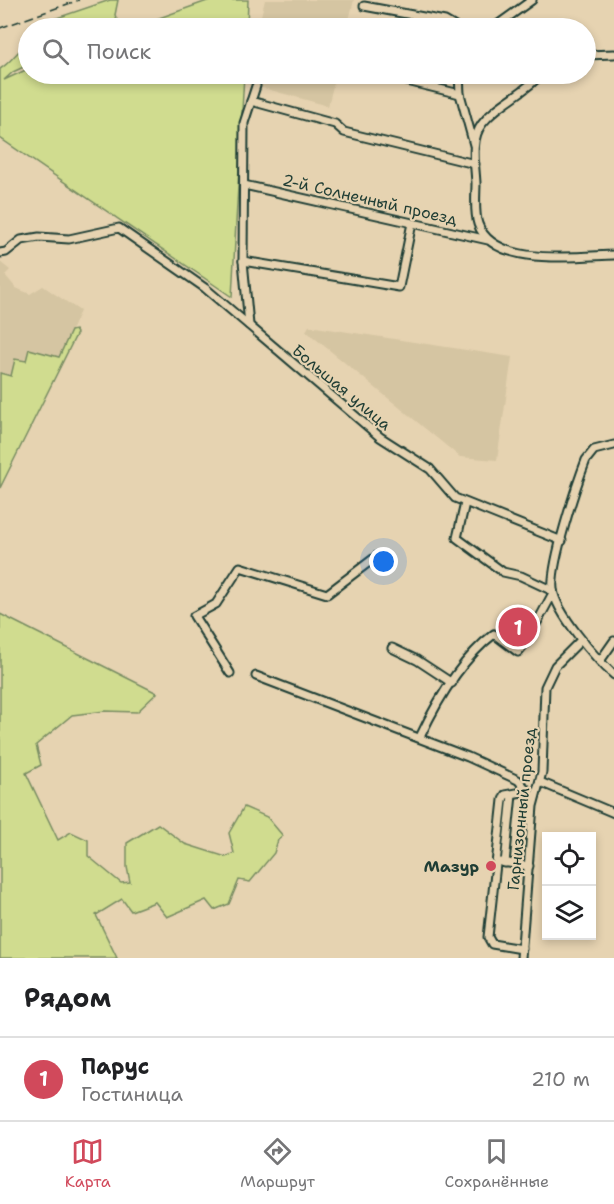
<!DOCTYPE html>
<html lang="ru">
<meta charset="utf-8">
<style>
:root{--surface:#fff;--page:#f6f6f6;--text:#202124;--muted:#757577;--line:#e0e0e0;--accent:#d1495b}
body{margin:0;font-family:"Shantell Sans",sans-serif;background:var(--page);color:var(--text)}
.controls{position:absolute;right:18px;bottom:18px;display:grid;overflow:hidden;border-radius:0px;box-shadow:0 3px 9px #0003}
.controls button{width:54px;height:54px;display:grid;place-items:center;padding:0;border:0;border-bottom:2px solid var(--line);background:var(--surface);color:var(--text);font:30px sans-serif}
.you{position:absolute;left:384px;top:562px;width:21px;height:21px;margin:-15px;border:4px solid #fff;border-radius:50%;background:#1a73e8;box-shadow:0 0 0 9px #1a73e833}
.badge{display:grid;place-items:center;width:39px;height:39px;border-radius:50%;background:var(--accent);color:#fff;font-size:20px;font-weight:700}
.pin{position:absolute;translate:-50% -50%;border:3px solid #fff;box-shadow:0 2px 6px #0006}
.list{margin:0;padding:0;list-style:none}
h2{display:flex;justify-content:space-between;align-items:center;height:78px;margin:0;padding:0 24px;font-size:26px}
h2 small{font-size:20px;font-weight:400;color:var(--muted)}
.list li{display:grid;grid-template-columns:39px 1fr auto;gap:18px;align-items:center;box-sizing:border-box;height:84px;padding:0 24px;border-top:2px solid var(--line)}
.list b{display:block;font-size:22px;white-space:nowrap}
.list p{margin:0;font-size:20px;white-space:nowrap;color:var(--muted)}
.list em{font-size:20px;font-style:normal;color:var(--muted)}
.icon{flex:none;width:33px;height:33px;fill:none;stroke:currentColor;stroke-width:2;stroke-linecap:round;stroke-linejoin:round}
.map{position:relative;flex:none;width:614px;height:958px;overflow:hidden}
.search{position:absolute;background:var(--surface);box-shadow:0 3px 9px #0003;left:18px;right:18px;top:18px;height:66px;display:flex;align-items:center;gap:15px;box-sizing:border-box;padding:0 21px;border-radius:33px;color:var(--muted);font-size:22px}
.sheet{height:162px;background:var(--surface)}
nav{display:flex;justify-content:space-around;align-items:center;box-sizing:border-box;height:84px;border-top:2px solid var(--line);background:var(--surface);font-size:16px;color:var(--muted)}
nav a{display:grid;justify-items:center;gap:3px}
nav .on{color:var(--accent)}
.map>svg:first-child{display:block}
.built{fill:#d5c5a2}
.green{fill:#d0dc8f;stroke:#788c62;stroke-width:1.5}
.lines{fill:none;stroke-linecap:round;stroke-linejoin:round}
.minor-casing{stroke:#1f3d34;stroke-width:11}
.minor{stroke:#e6d3b1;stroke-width:7}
.rail{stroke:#1f3d34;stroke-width:1.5;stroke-dasharray:9 4.5;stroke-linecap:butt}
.poi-dot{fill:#d1495b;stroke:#e6d3b1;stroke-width:2}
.labels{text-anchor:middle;stroke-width:4.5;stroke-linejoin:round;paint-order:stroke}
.street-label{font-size:16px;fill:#1f3d34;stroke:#e6d3b1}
.poi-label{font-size:16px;font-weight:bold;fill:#1f3d34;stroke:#e6d3b1;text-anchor:end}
</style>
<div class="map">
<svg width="614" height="958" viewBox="0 0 614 958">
<rect width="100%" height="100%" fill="#e6d3b1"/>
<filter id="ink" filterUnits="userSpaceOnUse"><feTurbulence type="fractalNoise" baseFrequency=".0167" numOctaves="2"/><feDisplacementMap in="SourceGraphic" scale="12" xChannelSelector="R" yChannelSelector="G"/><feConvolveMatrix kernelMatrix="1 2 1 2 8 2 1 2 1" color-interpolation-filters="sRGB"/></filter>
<g filter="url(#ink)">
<g class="built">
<path d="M265,0h89l-7,28h-89z"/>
<path d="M248,74h88l-8,32 -83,-23z"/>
<path d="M0,262l10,8 -5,5 11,13 14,6 13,-8 37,25 -21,46 -30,-8 -3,12 -15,15 -11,-3z"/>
<path d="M309,326l203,31 -15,103 -37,-3 -154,-126z"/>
</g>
<g class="green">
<path d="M110,0h8l-3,15 6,13h-76v-6z"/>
<path d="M210,0h38l-1,28h-116z"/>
<path d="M28,44v21l-15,7 -9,8 24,-11v5h216l-12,223 -232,-159v-69c12,-7 17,-19 28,-25z"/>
<path d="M75,330l2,3 -77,155v-115l11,3 4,-17 11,2 3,-12 30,8 12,-26z"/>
<path d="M0,614l157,79 -20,19 -32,-1 -33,4 -36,30 5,20 -15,8 32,67 13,-8 17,8v16l33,27 9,-1 -3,-15v-24l31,-19 27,20 41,13 8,-4 -5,-20 15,-26 23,10 16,19 -5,4 -4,13 -24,29 -11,-2 -10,24 -15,6 -8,-10 -39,17 -12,-15 -24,9 -9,-12 -26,16 21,43h-117z"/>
</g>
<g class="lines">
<g class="minor-casing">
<g id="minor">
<path d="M364,6l81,15 12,7"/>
<path d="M493,28l39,-28"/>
<path d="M586,55l28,-1"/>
<path d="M378,74l82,20"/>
<path d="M459,74l1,20 14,51"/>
<path d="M541,74c-17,20 -43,29 -59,50 -12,16 -7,40 -6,59 0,12 -2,29 2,41 16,44 100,32 136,31"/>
<path d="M251,101l84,23 9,8 131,32"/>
<path d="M244,185l244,55"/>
<path d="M0,253l6,-1 15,-12 18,-3 30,2 50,-11 86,60 175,149 50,32 25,29 107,43"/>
<path d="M243,261l156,26 13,-64"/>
<path d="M249,325l-6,-64 1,-138 12,-37"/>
<path d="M614,445l-20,5 -8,10c-10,26 -36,105 -33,129 2,23 44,71 61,86"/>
<path d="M465,503l-8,35 46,34 18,4 32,15"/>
<path d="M392,648l25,12 35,23"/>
<path d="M600,661l14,-20"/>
<path d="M230,673l-36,-57 22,-12 24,-37 87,27 50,-38"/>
<path d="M256,676l212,81 50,23 16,18"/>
<path d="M420,737c17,-36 41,-78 74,-103l24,18 9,-11 26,-48"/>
<path d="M540,782l74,31"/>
<path d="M501,862l28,4"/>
<path d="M505,863l7,-68"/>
<path d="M522,949l-30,-5 -4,-7 15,-137 2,-5 23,-4"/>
<path d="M521,958l12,-152 9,-34 3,-85 10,-21 26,-26"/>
</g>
</g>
<use href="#minor" class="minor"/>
<path class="rail" d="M0,28l79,-28"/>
</g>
</g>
<circle class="poi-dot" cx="491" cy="866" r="6"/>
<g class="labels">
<g class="street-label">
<text transform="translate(370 199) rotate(13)" y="6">2-й Солнечный проезд</text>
<text transform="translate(342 387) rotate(40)" y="6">Большая улица</text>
<text transform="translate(521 809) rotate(-84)" y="6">Гарнизонный проезд</text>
</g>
<g class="poi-label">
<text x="479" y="872">Мазур</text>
</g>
</g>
</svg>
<div class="controls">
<button><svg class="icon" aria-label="locate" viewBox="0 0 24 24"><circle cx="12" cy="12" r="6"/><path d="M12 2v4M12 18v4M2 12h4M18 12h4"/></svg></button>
<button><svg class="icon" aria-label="layers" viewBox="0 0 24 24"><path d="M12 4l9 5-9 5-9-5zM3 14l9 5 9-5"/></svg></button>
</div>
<div class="you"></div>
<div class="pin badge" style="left:518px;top:627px">1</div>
<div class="search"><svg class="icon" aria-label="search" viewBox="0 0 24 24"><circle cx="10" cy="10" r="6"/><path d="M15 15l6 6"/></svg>Поиск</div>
</div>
<section class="sheet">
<h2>Рядом<small></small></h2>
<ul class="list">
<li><span class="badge">1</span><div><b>Парус</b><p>Гостиница</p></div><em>210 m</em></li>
</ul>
</section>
<nav>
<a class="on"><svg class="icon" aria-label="map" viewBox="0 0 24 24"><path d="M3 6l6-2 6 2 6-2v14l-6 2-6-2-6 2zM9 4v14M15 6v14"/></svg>Карта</a>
<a><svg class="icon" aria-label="directions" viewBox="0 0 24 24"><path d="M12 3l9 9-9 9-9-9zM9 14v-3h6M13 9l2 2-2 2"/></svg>Маршрут</a>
<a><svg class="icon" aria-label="saved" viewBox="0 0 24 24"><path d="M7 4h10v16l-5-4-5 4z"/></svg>Сохранённые</a>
</nav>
